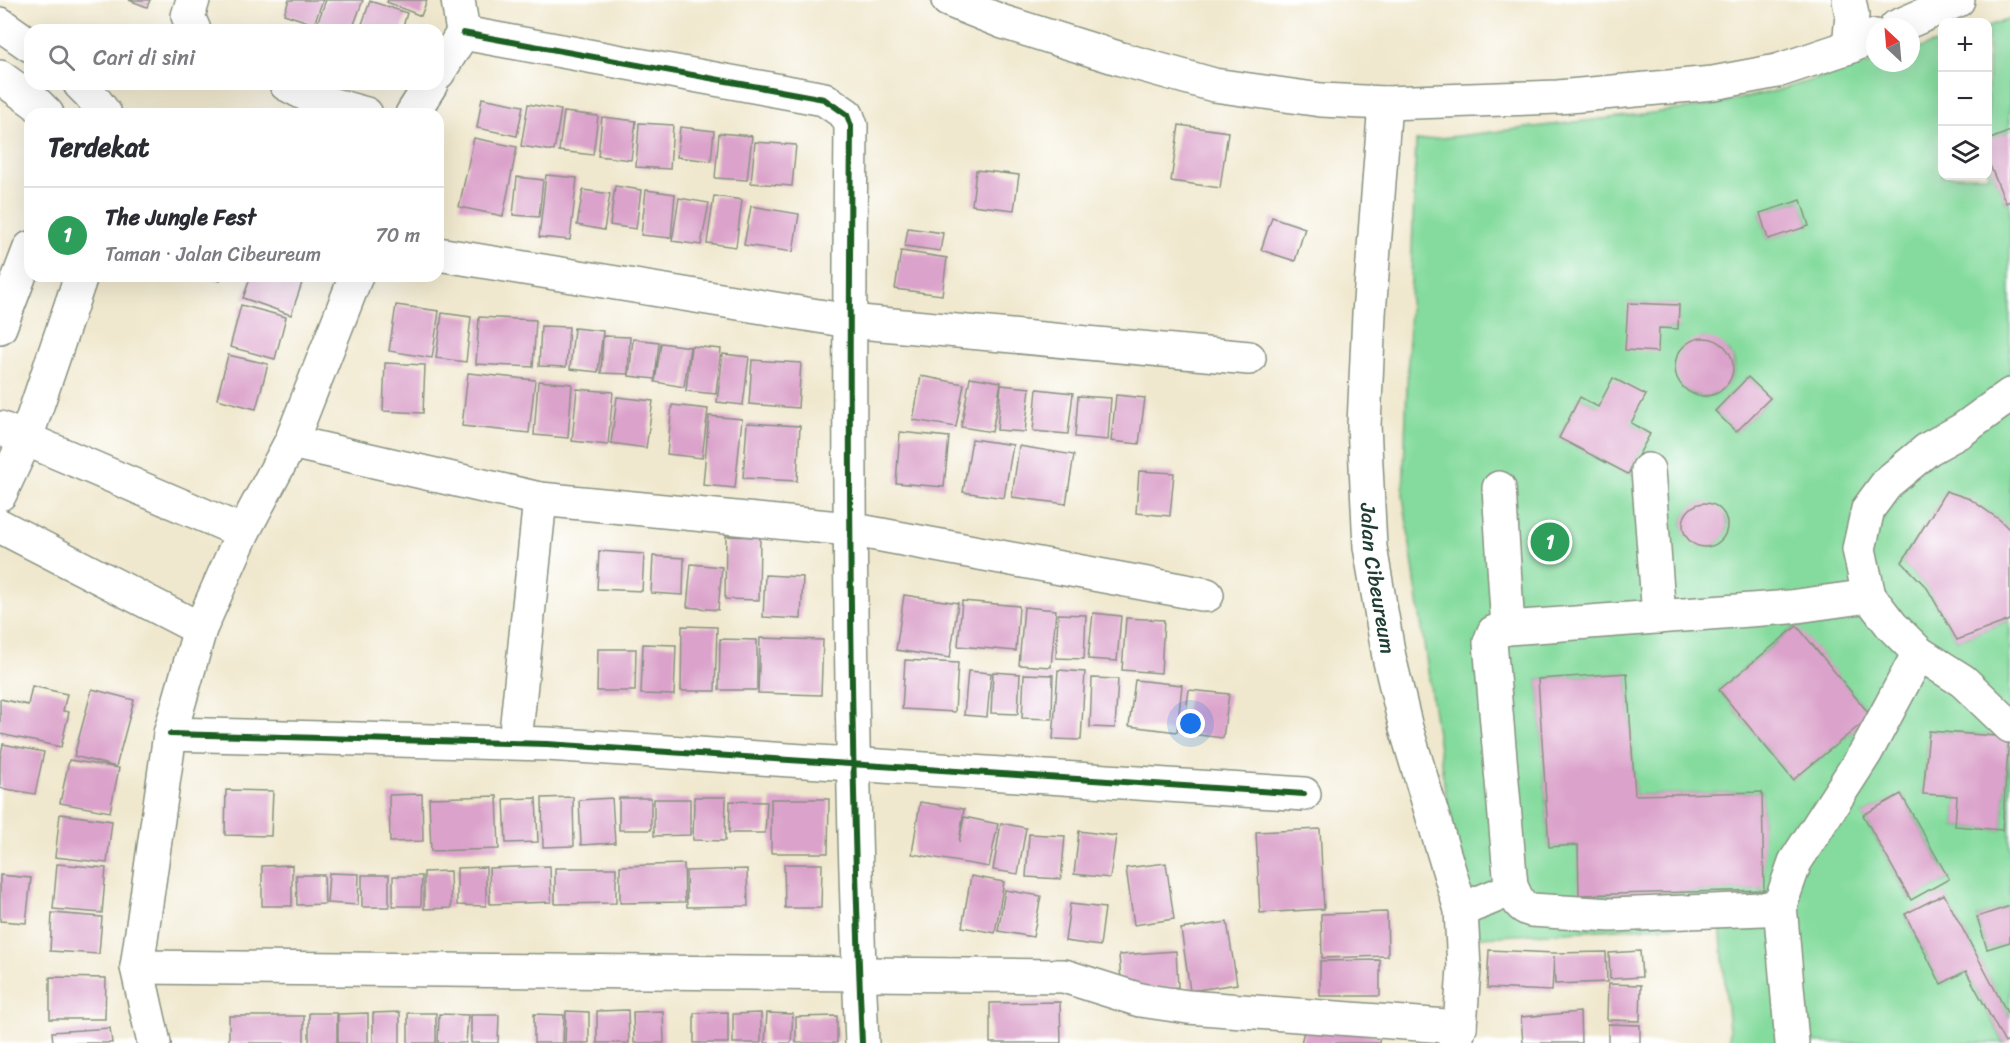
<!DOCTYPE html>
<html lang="id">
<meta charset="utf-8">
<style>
:root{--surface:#fff;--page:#f7f7f7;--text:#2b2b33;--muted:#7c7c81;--line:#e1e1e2;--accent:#1f6fb2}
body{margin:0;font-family:Sriracha,sans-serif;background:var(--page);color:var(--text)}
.controls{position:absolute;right:18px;top:18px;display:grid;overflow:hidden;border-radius:12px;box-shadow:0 6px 24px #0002}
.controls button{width:54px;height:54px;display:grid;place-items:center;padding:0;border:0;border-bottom:2px solid var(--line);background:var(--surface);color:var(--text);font:30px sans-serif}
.compass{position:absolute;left:1866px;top:18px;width:54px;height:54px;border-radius:50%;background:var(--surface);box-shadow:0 6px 24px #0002;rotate:334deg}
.you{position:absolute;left:1191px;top:724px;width:21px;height:21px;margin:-15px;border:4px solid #fff;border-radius:50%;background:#1a73e8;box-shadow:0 0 0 9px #1a73e833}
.badge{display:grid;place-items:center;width:39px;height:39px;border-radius:50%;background:var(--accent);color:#fff;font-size:20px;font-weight:700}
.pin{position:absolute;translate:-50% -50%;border:3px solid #fff;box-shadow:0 2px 6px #0006}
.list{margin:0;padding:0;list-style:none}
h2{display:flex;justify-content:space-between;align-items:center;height:78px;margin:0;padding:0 24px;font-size:26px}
h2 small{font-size:20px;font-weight:400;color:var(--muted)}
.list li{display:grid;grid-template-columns:39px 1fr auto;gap:18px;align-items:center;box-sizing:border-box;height:96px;padding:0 24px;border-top:2px solid var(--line)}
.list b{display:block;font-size:22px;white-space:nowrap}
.list p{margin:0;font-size:20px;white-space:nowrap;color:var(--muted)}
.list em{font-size:20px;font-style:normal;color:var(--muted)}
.icon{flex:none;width:33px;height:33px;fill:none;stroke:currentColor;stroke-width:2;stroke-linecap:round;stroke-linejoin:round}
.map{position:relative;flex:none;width:2010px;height:1043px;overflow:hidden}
.search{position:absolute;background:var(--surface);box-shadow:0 6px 24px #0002;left:24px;top:24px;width:420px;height:66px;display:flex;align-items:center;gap:15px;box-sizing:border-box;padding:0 21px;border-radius:18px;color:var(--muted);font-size:22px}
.panel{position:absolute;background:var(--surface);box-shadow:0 6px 24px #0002;left:24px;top:108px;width:420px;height:174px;border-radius:18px}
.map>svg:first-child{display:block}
.green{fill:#85db9e;stroke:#528c69;stroke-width:1.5;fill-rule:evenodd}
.building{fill:#dba3cb}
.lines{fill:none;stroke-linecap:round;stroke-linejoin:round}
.minor-casing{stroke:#889281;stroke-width:36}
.minor{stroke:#fff;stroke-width:33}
.cycleway-casing{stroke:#fff;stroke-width:10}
.cycleway{stroke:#1b5e20;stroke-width:6}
.labels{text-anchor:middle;stroke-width:4.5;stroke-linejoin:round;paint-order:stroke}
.street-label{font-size:21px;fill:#1f3d34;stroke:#fff}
</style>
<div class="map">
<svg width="2010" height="1043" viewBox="0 0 2010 1043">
<rect width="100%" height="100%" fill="#fff"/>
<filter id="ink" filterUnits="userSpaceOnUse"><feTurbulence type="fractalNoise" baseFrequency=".0167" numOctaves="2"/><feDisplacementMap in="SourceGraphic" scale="12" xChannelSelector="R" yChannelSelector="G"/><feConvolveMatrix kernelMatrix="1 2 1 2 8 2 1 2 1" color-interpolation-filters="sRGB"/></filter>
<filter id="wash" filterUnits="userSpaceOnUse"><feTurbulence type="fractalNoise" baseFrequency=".008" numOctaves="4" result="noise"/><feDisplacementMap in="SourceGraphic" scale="24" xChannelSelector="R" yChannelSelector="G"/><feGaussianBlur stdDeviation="1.35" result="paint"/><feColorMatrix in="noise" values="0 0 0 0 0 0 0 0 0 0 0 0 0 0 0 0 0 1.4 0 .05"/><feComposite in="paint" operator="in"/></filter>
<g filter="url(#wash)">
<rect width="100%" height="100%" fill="#f0e8ce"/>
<g class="green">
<path d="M2010,19v112l-22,9v-114z"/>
<path d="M1942,41v135h46v-15l18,42 4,-2v329c-18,-19 -40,-30 -64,-39l-44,71 25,26 30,52 53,-20v286l-33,11 10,32 23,-7v76l-66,-124 -39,21 36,69 25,-13 38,72h-274l-10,-120 -254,15 -63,-442 13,-355 286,-34 73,-16 100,-29 36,1v-12zM1800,200l9,25 -41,14 -8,-26zM1629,303l50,2 -1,24 -19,-1zM1703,338c20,3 40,20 27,42 -3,6 -8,10 -13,13 -35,19 -64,-42 -14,-55zM1748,377l22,21 -34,34 -21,-21zM1580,397l69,36 -21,41 -69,-36zM1703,503c15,2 31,15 21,32 -20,34 -68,-16 -21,-32zM1796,626l75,90 -78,64 -74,-90zM1627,673l8,122 127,-3 1,98 -183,5 -2,-50 -29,2 -11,-168zM1929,731l80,6 -7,93 -47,-4 2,-30 -34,-3zM1902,794l47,85 -39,21 -47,-85z"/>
</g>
<g id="blocks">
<g class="building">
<path d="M129,0h21l-3,7z"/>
<path d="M289,0h34l-9,24 -30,-10z"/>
<path d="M326,0h37l-11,30 -37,-1z"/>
<path d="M388,0h39l-6,16 -34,-14z"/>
<path d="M370,1l37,12 -5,17h-42z"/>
<path d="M482,98l41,8 -6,30 -40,-8z"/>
<path d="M528,104l33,6 -7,41 -33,-5z"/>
<path d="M564,112l34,4 -5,39 -34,-4z"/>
<path d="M602,117l34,4 -5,39 -33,-4z"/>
<path d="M639,123l34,2 -3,44 -34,-2z"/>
<path d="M1179,125l49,7 -8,56 -49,-7z"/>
<path d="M680,127l34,4 -3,30 -34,-4z"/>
<path d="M2010,131v70l-4,2 -18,-42v-21z"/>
<path d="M719,133l33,3 -5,44 -32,-2z"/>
<path d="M474,138l43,9 -14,69 -44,-9z"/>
<path d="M755,142l41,3 -4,41 -41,-3z"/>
<path d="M976,170l43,5 -5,35 -42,-5z"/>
<path d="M546,175l31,3 -7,62 -31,-3z"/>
<path d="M517,177l26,3 -4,37 -26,-2z"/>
<path d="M615,186l26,4 -5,39 -26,-4z"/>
<path d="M583,190l27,4 -6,36 -27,-5z"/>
<path d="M646,190l29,4 -4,44 -30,-3z"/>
<path d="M714,196l28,4 -6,47 -29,-4z"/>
<path d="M679,198l30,5 -8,42 -29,-4z"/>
<path d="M1801,200l8,26 -41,13 -8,-26z"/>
<path d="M751,206l48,8 -6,38 -49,-7z"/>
<path d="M1272,217l33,11 -10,33 -34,-11z"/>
<path d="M908,228l35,5 -3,18 -35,-5z"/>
<path d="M901,251l46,7 -5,37 -47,-6z"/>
<path d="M207,276h15l-2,5z"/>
<path d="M251,276h32l19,7 -11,32 -48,-17z"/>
<path d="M1628,303l51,2 -1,24 -19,-1 -1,24 -33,-2z"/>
<path d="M241,305l45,12 -11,42 -45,-12z"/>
<path d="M396,305l43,6 -7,47 -43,-7z"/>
<path d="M442,313l29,4 -5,45 -30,-4z"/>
<path d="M479,317l57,3 -3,47 -57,-3z"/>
<path d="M541,326l28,1 -3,40 -27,-1z"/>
<path d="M574,328l29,3 -5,41 -28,-3z"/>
<path d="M603,336l27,1 -2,37 -27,-1z"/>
<circle cx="1704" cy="367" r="29"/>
<path d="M633,339l26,3 -4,37 -26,-3z"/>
<path d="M661,343l29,4 -6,40 -29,-5z"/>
<path d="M691,346l30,3 -5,45 -30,-3z"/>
<path d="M723,354l26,3 -6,48 -26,-3z"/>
<path d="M228,355l40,9 -12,45 -39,-10z"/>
<path d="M752,360l49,3 -3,45 -49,-4z"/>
<path d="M385,363l40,2 -2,48 -40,-2z"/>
<path d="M468,373l67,7 -6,53 -67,-7z"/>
<path d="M921,376l43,8 -8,43 -43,-7z"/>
<path d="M970,377l31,5 -9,50 -31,-5z"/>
<path d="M1748,377l22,21 -34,34 -21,-21z"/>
<path d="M1613,378l33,17 -15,28 19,11 -22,40 -69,-36 21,-41 18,10z"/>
<path d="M538,381l34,3 -4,54 -34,-3z"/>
<path d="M1001,385l29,3 -5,44 -28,-2z"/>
<path d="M577,389l36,3 -5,53 -36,-4z"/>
<path d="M1037,389l36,4 -5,41 -35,-3z"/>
<path d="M1116,395l29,3 -6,46 -28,-3z"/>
<path d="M1078,396l33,2 -3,42 -33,-3z"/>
<path d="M617,397l36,4 -7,47 -35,-5z"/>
<path d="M672,405l36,4 -6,49 -35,-4z"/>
<path d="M709,416l33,3 -7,69 -32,-3z"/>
<path d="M747,423l53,3 -3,55 -54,-3z"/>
<path d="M900,432l49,5 -5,50 -48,-4z"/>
<path d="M972,439l41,6 -9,53 -41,-6z"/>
<path d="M1019,446l55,9 -8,49 -54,-7z"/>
<path d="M1139,471l35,2 -4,43 -34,-3z"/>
<path d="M1946,491l24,8 30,21 10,10v90l-53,20 -30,-52 -25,-26z"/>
<circle cx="1705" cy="525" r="22"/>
<path d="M726,536l34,1 -1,63 -34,-1z"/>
<path d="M599,551l45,3 -2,37 -45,-2z"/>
<path d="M653,556l31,2 -1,37 -32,-2z"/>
<path d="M691,564l31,3 -4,43 -31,-3z"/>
<path d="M765,575l38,2 -2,42 -38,-2z"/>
<path d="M904,595l54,8 -8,55 -54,-8z"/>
<path d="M962,601l57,5 -3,45 -58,-5z"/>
<path d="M1024,607l32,3 -5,57 -32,-2z"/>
<path d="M1093,613l28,3 -4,45 -29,-2z"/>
<path d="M1058,614l28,1 -2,44 -28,-1z"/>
<path d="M1126,618l38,2 -3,53 -39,-3z"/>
<path d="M682,626l35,1 -2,64h-34z"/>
<path d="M1797,626l74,90 -78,64 -74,-90z"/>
<path d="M760,638l63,2 -2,55 -63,-2z"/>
<path d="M720,639l37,1v50h-38z"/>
<path d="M643,644l33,1 -2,50 -33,-1z"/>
<path d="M598,649h38l-1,42h-38z"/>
<path d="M905,660l53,3 -3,49 -53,-3z"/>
<path d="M1058,670l27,2 -4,68 -28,-1z"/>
<path d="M968,671l23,2 -4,44 -23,-2z"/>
<path d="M993,672l27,2 -2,40 -27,-1z"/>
<path d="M1627,673l8,122 127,-3 2,98 -185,5 -1,-50 -29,2 -11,-168z"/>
<path d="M1024,674l29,1 -1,44 -30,-1z"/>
<path d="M1092,678l26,1 -3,49 -25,-1z"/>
<path d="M1135,680l47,5 -5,47 -48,-6z"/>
<path d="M32,686l35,8 -4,17 6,1 -8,35 -61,-13v-35l28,6z"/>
<path d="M92,689l42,11 -18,67 -42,-11z"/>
<path d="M1189,690l40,4 -6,44 -40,-5z"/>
<path d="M1929,731l80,6 -7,93 -47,-4 2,-30 -34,-2z"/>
<path d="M3,744l41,8 -9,42 -35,-6v-30z"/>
<path d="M69,760l50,8 -9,44 -50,-9z"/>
<path d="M226,790l47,1 -2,45 -46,-1z"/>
<path d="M422,794l1,47 -33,1 -1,-47z"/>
<path d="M1901,794l48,85 -38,21 -48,-85z"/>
<path d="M497,796l2,53 -68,2 -2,-53z"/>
<path d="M573,797l1,49 -31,1 -1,-49z"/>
<path d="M694,797h32l-1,44 -32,-1z"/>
<path d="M536,798l2,44 -32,1 -2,-44z"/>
<path d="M612,798l3,45 -34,2 -2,-45z"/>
<rect x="619" y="798" width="32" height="32"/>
<path d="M654,799h36v36l-36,1z"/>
<path d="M771,799h58l-1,54h-57z"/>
<path d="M730,801l37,1 -2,31h-36z"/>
<path d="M920,802l44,7 -5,33 5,-25 34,7 -9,43 -77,-13z"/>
<path d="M60,814l52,7 -5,42 -52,-6z"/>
<path d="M1001,823l25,5 -8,46 -25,-4z"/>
<path d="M1320,829l4,80 -64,4 -4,-81z"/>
<path d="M1079,831l37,5 -6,42 -36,-4z"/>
<path d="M1029,834l36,2 -4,43 -35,-2z"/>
<path d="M1166,863l8,56 -40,6 -8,-57z"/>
<path d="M57,864l49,4 -4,45 -49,-4z"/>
<path d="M684,864l1,38 -65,1v-37z"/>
<path d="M784,864h38l-1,44h-36z"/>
<path d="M292,865v41h-30v-40z"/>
<path d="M550,866l1,36 -61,2 -1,-36z"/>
<path d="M486,867v39l-29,-1v-37z"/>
<path d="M555,868h61v35l-61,1z"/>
<path d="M747,869l1,37 -61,1 -1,-36z"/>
<path d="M450,871l1,37 -27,1v-37z"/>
<path d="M329,873l30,1 -1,31 -31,-2z"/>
<path d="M0,875l31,3 -5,45 -26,-2z"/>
<path d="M296,875h28l1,29 -28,1z"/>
<rect x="362" y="875" width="27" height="32"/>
<path d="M393,876h29l-1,30h-28z"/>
<path d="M971,876l33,6 -9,51 -33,-6z"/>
<path d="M1005,890l36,6 -8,41 -35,-6z"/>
<path d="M1944,894l66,124v22l-5,3 -39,-72 -25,13 -36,-70z"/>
<path d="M1070,904l35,4 -5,38 -35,-5z"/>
<path d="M2010,906v36l-23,7 -10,-32z"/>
<path d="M1387,912l1,44 -66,2 -1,-44z"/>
<path d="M52,913l50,4 -3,37 -49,-3z"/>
<path d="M1227,922l10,62 -47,7 -9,-62z"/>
<path d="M1489,950l65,3 52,-1 1,30 -52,2 -1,-28 -2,35 -65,-3z"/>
<path d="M1176,951l2,36 -56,5 -3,-37z"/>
<path d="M1640,951l2,26 -32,2 -1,-26z"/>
<path d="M1380,960v36h-60v-35z"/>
<path d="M50,977l56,1 -1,41h-55z"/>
<path d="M1608,984l33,1 -1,36 -33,-1z"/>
<path d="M1060,1002l1,41h-71v-40z"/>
<path d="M628,1010l1,33h-32v-32z"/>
<path d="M566,1011l23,1v31h-24z"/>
<path d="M663,1011l1,32h-30l-1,-31z"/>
<path d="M400,1012v31h-27v-30z"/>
<path d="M728,1012v31h-34v-30z"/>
<path d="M1580,1012l1,31h-58l-2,-26z"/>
<rect x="309" y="1013" width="28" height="30"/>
<path d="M368,1013v30h-30v-29z"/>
<rect x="408" y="1013" width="28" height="30"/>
<path d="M761,1013v30h-28v-29z"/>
<path d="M767,1013l26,1 -2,29h-26z"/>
<path d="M439,1014l29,1 -2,28h-28z"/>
<path d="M534,1014l30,1 -1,28h-29z"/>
<path d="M471,1015h28l-1,28h-27z"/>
<rect x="229" y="1016" width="75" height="27"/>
<path d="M837,1016v27h-41v-26z"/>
<path d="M1307,1019l73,17 -1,7h-78z"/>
<path d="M1608,1024l32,1v18h-32z"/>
<path d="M110,1028l2,15h-59l-1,-11z"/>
</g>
</g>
</g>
<g filter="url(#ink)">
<use href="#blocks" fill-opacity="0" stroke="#889281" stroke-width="1.5"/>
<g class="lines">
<g class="minor-casing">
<g id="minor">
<path d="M193,0l-5,16 6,14"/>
<path d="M948,0l55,22 118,37 93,26 107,15 64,3 173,-6 155,-14 64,-12 72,-24 26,-11"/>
<path d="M0,24l30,21"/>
<path d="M1896,27l62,-27"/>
<path d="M463,33l361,66 23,16 4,11c-3,306 -2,611 11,917"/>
<path d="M1849,47l3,-32 -3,-15"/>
<path d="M438,73l25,-40 -5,-33"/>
<path d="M0,77l36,26 11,11"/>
<path d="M80,84l10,10 15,20"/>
<path d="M286,84l33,17 47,13"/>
<path id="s1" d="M1385,103l-16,211 -5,111 6,122 19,110 17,71 55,182 3,58 -4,59 -5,16"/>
<path d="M412,114l19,-30"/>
<path d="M438,254l411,67 400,37"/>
<path d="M0,327l30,-79"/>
<path d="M2010,395l-48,35 -34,19 -40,33 -20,27 -9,40 10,47 23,30 27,27 44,28 47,45"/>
<path d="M0,428l243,104"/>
<path d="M291,442l249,57 309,30 358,66"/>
<path d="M1648,470l11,147"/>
<path d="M1499,488l9,140"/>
<path d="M0,494l26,-56 55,-162"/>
<path d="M0,526l200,103"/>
<path d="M170,734l377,10 757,50"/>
<path d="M515,742l25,-243"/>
<path d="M1511,886c5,11 8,21 20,24l80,5 152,-6 17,-4 15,-43 71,-110 53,-99"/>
<path d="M1780,905l12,138"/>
<path d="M1461,910l44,-18 6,-6 -21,-244 4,-10 14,-4 282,-21 79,-11"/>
<path d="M137,967l927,9 76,24 48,7 272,20"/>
<path d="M154,1043l-17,-76 33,-233 30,-105 43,-97 48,-90 65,-166"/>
</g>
</g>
<use href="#minor" class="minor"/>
<g class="cycleway-casing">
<g id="cycleway">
<path d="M463,33l361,66 23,16 4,11c-3,306 -2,611 11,917"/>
<path d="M170,734l377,10 757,50"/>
</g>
</g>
<use href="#cycleway" class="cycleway"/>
</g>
</g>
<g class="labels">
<g class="street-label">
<text dy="7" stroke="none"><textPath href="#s1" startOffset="477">Jalan Cibeureum</textPath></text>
</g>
</g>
</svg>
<div class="controls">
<button>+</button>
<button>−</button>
<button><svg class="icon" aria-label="layers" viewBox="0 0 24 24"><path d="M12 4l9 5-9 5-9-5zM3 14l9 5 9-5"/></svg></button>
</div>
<svg class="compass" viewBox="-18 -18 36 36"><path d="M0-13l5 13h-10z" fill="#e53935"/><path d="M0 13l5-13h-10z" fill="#7c7c81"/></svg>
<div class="you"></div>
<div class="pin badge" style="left:1550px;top:542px;background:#2e9e5b">1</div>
<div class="search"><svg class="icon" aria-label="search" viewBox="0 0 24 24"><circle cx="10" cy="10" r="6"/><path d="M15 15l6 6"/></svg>Cari di sini</div>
<section class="panel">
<h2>Terdekat<small></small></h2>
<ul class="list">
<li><span class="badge" style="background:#2e9e5b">1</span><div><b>The Jungle Fest</b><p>Taman · Jalan Cibeureum</p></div><em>70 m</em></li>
</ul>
</section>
</div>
